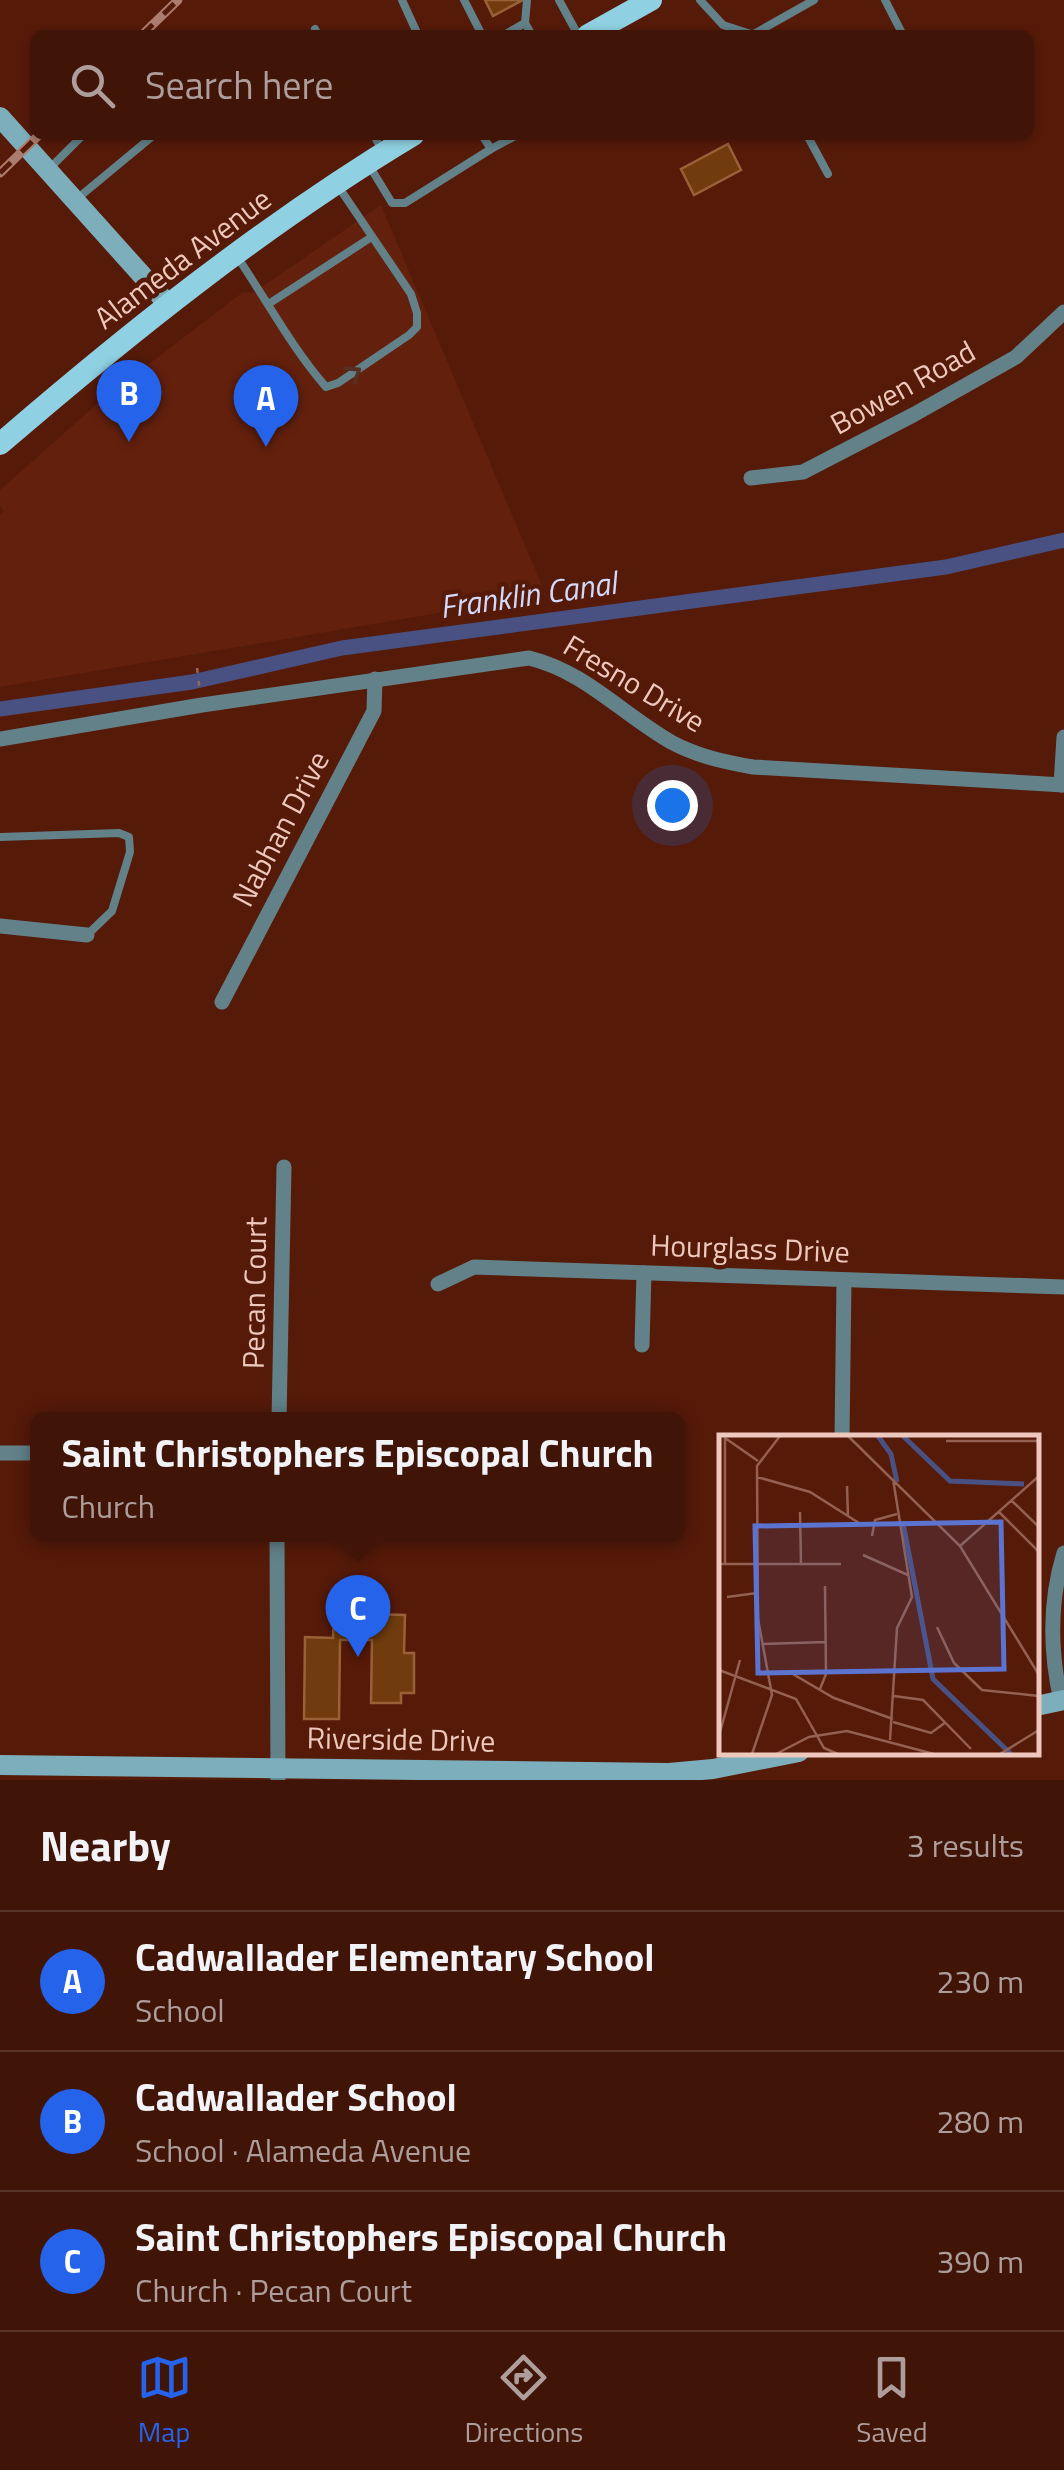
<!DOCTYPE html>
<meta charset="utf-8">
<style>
:root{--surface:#401407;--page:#471d11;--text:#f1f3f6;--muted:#ae9e9b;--line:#593328;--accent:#2563eb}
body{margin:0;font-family:"Titillium Web",sans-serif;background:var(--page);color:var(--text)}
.you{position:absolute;left:672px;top:805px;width:35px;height:35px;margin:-25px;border:8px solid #fff;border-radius:50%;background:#1a73e8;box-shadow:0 0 0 15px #1a73e833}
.badge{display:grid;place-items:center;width:65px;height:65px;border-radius:50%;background:var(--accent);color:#fff;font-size:32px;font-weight:700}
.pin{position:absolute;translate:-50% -82px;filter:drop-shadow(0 2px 5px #0008)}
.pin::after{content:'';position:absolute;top:52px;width:35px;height:30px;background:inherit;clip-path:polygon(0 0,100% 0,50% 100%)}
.popup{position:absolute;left:30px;top:1412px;width:655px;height:130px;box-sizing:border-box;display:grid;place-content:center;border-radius:15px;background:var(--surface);filter:drop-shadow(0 2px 8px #0005);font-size:32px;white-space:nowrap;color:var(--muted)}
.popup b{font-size:38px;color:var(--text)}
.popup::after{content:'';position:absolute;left:50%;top:100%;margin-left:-20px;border:20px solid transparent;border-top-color:var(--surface)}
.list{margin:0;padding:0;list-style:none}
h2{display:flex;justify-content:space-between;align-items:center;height:130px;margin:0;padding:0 40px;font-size:42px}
h2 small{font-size:32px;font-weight:400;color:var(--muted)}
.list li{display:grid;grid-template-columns:65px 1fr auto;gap:30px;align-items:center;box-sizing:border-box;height:140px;padding:0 40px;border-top:2px solid var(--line)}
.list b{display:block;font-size:38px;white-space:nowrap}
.list p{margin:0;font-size:32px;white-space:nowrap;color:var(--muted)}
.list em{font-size:32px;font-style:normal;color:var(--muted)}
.icon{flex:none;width:55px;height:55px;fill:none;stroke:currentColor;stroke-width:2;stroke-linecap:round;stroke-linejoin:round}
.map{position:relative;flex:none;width:1064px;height:1780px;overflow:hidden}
.search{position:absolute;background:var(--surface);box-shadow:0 2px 8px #0004;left:30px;right:30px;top:30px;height:110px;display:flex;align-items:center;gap:25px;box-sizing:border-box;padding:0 35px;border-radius:15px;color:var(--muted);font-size:38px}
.sheet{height:550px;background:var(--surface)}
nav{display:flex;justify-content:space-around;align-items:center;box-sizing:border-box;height:140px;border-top:2px solid var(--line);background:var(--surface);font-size:28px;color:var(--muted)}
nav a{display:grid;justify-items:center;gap:5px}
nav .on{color:var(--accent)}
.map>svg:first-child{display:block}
.built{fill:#63200d}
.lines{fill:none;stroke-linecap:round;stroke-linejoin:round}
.canal{stroke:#495183;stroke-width:15}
.building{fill:#703c0d;stroke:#996138;stroke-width:2.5}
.path{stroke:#996758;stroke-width:2.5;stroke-dasharray:5 8;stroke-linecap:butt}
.lane{stroke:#628189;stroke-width:8}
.street{stroke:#628189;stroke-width:15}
.secondary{stroke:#7caebb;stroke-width:20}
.primary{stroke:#8fd1e2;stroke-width:22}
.rail-casing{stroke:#ac7c6e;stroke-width:9}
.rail{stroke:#561a09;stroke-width:5;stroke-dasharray:15;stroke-linecap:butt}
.oneway{stroke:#582f23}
.labels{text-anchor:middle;stroke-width:9;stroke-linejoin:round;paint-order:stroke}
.street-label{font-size:30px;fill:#eec8bd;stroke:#561a09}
.water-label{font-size:32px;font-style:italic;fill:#d2d9fa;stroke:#561a09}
.inset-river{fill:none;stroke:#495183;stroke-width:5}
.inset-road{fill:none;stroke:#936051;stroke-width:2.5}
.view{fill:#5c73d0;fill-opacity:0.15;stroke:#5c73d0;stroke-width:5}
.inset-edge{fill:none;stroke:#eec8bd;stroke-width:5}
</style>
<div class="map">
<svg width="1064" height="1780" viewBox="0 0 1064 1780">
<rect width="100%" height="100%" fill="#561a09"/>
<path class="built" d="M381,205l165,390 -546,92v-172l4,-4 -4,-5v-16l97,-86 146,-112 10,1z"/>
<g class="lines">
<path class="canal" d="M0,709l192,-27 150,-34 604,-81 118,-27"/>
</g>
<g class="building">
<path d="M485,0h38l-30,16z"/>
<path d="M728,144l13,26 -47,25 -13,-26z"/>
<path d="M334,1613l71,2 -1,38h10v40h-13v10h-30l1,-63h-32l-1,79h-35l1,-82 28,1z"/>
</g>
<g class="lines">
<path class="path" d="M197,668l3,24"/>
<g class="lane">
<path d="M402,0l16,35"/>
<path d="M464,0l18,35"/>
<path d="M559,0l19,35"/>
<path d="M700,0l23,25 31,10"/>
<path d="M885,0l18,35"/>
<path d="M525,23l2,-23"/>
<path d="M315,29l3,6"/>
<path d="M754,34l60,-34"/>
<path d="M504,35l21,-12 7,12"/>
<path d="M374,135l7,14"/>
<path d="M807,135l21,39"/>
<path d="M491,149l26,-14"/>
<path d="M51,167l32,-32"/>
<path d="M370,167l22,36h13l86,-54 -9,-14"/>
<path d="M78,198l76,-63"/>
<path d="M238,258c29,43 54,90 88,129l12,-4 71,-48 8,-8v-14l-6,-19 -73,-108"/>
<path d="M270,303l100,-65"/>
<path d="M0,837l119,-4 10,4 1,15 -18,59 -25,24"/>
</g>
<g class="street">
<path d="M751,478l52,-6 110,-57 103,-58 48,-45"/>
<path d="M0,739l202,-34 327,-47c55,13 93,56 142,84 26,14 53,20 82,25l311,18"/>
<path d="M1061,785l3,-48"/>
<path d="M0,926l87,9"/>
<path d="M222,1002l152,-291 1,-32"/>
<path d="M438,1284l36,-17 590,20"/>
<path d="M642,1345l2,-72"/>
<path d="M279,1420l5,-253"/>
<path d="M842,1438l2,-158"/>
<path d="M0,1453h38"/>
<path d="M277,1534l1,246"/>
<path d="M1061,1701c-11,-49 -12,-99 3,-148"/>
</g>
<g class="secondary">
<path d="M0,117l167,186"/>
<path d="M1036,1706l28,-6"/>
<path d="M0,1765l669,8 44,-4 86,-17"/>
</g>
<g class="primary">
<path d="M588,35l63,-35"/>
<path d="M0,444c130,-112 265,-220 413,-309"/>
</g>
<g class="rail-casing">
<g id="rail">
<path d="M142,35l36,-35"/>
<path d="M0,173l39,-38"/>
</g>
</g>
<use href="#rail" class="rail"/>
</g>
<defs><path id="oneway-chevron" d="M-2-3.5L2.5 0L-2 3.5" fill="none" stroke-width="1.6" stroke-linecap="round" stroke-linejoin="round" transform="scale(2.5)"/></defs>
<use class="oneway" href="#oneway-chevron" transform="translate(354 373) rotate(-34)"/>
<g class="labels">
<g class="street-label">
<text transform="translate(183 259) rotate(-37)" y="10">Alameda Avenue</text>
<text transform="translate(903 388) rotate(-29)" y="10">Bowen Road</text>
<text transform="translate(634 684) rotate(31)" y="10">Fresno Drive</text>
<text transform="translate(281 829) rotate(-62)" y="10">Nabhan Drive</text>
<text transform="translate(750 1249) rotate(2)" y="10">Hourglass Drive</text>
<text transform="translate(255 1293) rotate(-89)" y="10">Pecan Court</text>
<text transform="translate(401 1740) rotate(1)" y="10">Riverside Drive</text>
</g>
<g class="water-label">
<text transform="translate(528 595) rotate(-8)" y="11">Franklin Canal</text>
</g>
</g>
<g transform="translate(719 1435)">
<rect width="320" height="320" fill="#561a09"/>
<path class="inset-river" d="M159,1l13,18 6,28M184,1l47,45 74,3M184,88l30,156 78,75"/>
<path class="inset-road" d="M129,1l112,110 79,129M227,6h93M38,42l53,15 49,31M128,51l1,31M292,65l28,27M279,76l41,41M81,77l1,52M153,101l3,-16 22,-6M241,111l79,-70M144,120l45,20M0,129h122M6,129v-126l33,23M8,162l30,-4M218,192l17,36 28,27 57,6M43,209l64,-2M0,235l77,29 28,49 14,6M50,238h22l43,25 59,21M101,254l6,-15 -1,-88M175,261l29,4 48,49M174,287l38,11 15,-11M0,301l21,-76M171,305l7,-112 15,-31 -19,-118M33,319l20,-59 -14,-76 -1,-153 23,-30M57,319l33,-17 38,-6 87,23M281,319l39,-24"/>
<path class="view" d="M282,87l3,147 -246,4 -3,-147z"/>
<rect width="320" height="320" class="inset-edge"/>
</g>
</svg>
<div class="you"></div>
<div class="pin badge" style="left:266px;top:447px">A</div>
<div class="pin badge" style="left:129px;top:442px">B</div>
<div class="pin badge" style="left:358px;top:1657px">C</div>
<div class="popup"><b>Saint Christophers Episcopal Church</b>Church</div>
<div class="search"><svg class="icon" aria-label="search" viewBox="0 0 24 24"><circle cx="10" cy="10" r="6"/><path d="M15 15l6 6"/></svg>Search here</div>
</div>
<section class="sheet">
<h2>Nearby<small>3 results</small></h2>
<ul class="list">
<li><span class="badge">A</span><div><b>Cadwallader Elementary School</b><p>School</p></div><em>230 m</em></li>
<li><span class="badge">B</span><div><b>Cadwallader School</b><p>School · Alameda Avenue</p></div><em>280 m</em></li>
<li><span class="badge">C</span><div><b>Saint Christophers Episcopal Church</b><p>Church · Pecan Court</p></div><em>390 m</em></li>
</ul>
</section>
<nav>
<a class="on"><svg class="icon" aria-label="map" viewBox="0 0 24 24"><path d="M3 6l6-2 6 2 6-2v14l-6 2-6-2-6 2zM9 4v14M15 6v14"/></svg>Map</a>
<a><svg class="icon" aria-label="directions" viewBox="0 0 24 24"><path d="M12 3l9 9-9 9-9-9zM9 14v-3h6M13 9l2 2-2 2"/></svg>Directions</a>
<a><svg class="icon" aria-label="saved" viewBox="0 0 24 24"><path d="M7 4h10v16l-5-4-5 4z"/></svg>Saved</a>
</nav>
